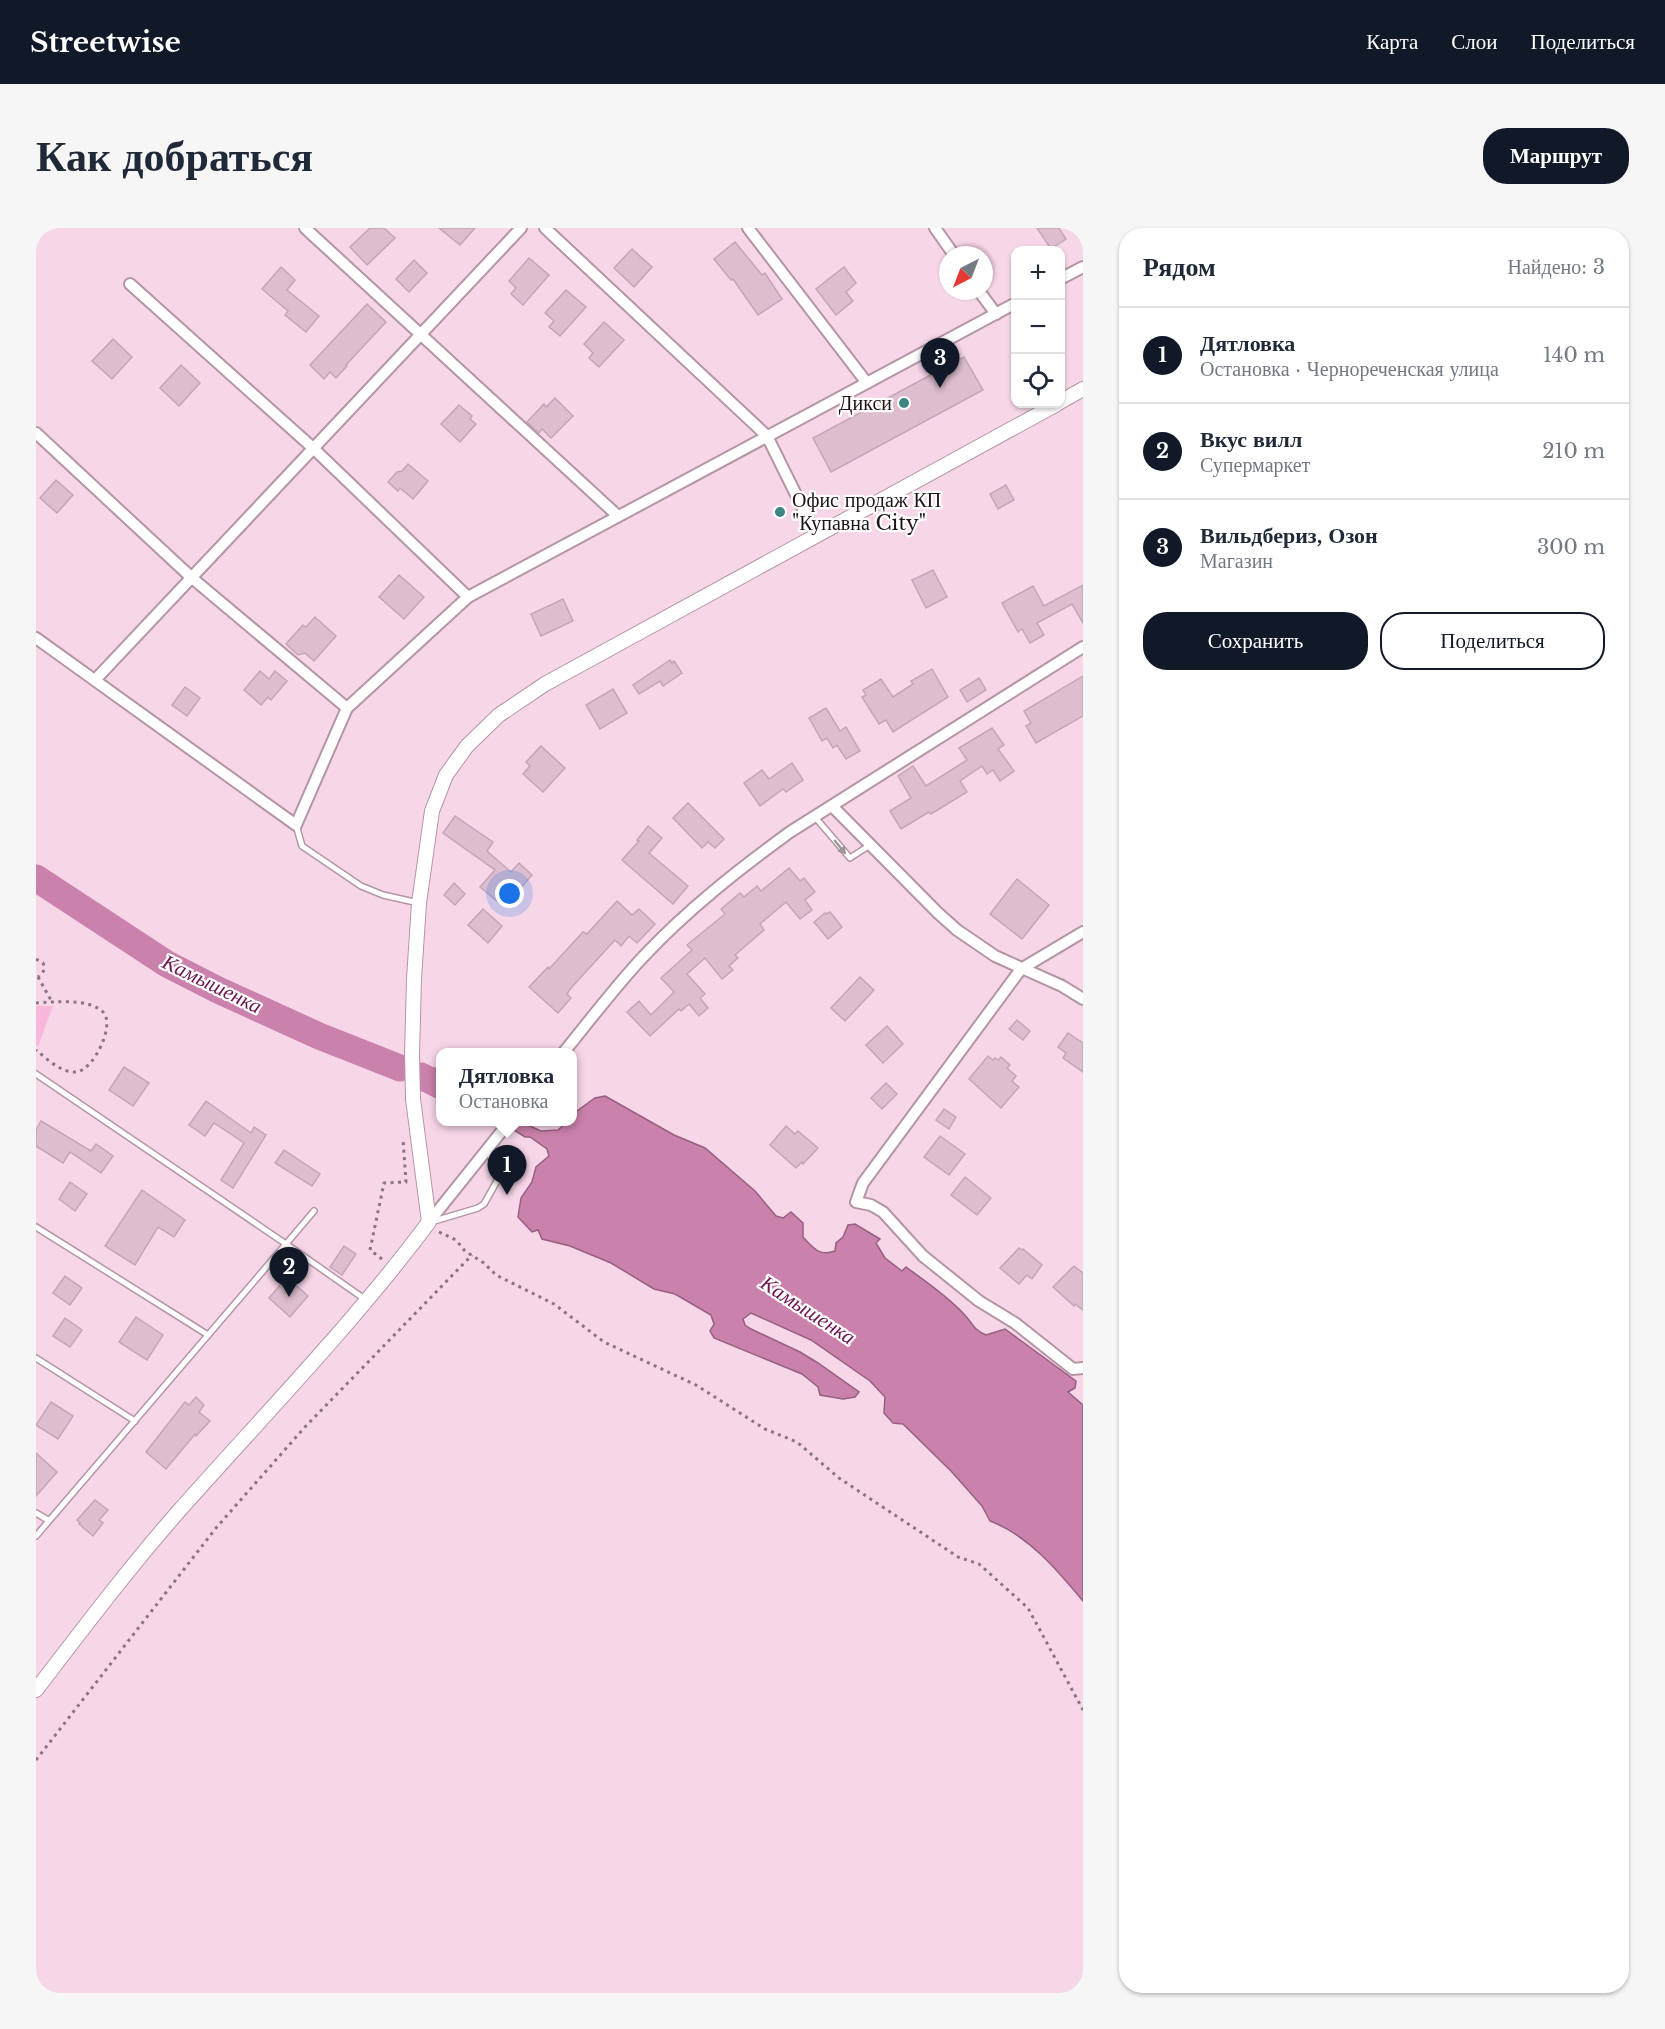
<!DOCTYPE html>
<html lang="ru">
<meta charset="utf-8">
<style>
:root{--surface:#fff;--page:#f6f6f7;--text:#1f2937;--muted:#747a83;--line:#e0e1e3;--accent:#111827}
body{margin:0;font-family:"Libre Baskerville",serif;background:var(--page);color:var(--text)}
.controls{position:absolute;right:18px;top:18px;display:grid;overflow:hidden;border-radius:12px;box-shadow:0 2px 4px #0004}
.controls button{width:54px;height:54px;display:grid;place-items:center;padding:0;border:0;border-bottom:2px solid var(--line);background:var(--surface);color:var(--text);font:30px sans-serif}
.compass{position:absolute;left:903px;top:18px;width:54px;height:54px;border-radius:50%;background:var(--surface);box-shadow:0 2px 4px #0004;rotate:222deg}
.you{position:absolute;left:474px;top:666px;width:21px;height:21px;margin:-15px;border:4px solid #fff;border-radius:50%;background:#1a73e8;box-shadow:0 0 0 9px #1a73e833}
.badge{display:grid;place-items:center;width:39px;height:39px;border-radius:50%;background:var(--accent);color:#fff;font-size:20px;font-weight:700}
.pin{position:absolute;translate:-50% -50px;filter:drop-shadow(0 2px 3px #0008)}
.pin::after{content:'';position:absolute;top:32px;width:21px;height:18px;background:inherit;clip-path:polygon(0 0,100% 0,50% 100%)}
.popup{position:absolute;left:400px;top:820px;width:141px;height:78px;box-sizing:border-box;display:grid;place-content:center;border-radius:12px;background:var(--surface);filter:drop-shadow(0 2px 4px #0005);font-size:20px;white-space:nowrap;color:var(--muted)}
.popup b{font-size:22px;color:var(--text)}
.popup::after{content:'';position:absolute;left:50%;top:100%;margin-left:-12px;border:12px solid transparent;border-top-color:var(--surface)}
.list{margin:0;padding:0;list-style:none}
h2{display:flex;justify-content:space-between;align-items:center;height:78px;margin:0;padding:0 24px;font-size:26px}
h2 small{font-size:20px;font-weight:400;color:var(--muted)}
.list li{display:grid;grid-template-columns:39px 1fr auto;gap:18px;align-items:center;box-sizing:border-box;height:96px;padding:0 24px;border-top:2px solid var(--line)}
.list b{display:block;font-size:22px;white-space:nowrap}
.list p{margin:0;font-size:20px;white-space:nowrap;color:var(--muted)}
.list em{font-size:20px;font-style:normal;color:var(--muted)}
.actions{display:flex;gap:12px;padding:18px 24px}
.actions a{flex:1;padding:14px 0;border:2px solid var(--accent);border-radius:24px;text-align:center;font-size:21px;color:var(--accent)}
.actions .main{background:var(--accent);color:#fff}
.icon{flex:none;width:33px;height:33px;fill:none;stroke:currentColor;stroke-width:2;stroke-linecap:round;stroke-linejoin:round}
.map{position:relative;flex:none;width:1047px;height:1765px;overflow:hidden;border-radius:24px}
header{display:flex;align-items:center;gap:36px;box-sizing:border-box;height:84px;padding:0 30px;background:var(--accent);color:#fff}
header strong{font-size:28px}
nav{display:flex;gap:33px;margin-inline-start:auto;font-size:21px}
.intro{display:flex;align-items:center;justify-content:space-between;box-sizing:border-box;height:144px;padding:0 36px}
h1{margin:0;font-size:42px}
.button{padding:15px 27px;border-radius:24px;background:var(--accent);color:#fff;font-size:21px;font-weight:700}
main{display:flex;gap:36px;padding:0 36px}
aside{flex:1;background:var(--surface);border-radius:24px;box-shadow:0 2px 4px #0004}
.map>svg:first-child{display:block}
.green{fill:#f9b7dc}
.water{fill:#ca81ab;stroke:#976080;stroke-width:1.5}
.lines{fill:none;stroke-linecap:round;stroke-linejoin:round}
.river{stroke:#ca81ab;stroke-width:27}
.building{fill:#ddbdce;stroke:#c5a6b7;stroke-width:1.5}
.service-casing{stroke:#b495a5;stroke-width:8}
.minor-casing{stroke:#b495a5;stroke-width:14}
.tertiary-casing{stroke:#b495a5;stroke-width:16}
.path{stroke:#8a7480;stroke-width:3;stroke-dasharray:3 4.5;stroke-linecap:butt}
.service{stroke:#fff;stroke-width:5}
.minor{stroke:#fff;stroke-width:10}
.tertiary{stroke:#fff;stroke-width:14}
.oneway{fill:#9a9598}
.poi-dot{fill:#3e8685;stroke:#fff;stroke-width:2}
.labels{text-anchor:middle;stroke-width:4.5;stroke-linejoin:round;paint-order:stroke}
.poi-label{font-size:20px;fill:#1f141a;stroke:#fff;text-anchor:end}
.water-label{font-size:21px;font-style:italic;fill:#6c1550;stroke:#fff}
</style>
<header>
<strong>Streetwise</strong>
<nav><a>Карта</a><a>Слои</a><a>Поделиться</a></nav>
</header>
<div class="intro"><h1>Как добраться</h1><a class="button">Маршрут</a></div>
<main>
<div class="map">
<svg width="1047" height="1765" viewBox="0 0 1047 1765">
<rect width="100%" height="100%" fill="#f7d6e8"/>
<path class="green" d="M0,778h17l-15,41 -2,-2z"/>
<g class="water">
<path d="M401,840v5l4,3v20l-10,-2 -8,-9 4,-15z"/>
<path d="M569,868l69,39 31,13 50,43 21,25 7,2 8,-6 12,11v14c10,11 17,20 32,14l1,-8 7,-6 5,-12 7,-1 25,15 -4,4 9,15 17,13 4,-4c19,14 40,28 57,46 10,10 9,16 23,22l19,-6 71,52 -1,7 -7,4 15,13v196c-25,-30 -55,-66 -93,-80l-8,-15 -31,-35 -48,-47 -10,-1 -9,-10 1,-16 -15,-16 -59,-41 -60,-27 -8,6 2,6 6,4 49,23 18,11 41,29 -4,5 -12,2 -23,-4 -2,-8 -16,-13 -88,-36 -4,-7 4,-7 -3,-9 -36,-21 -21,-5 -43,-26 -41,-17 -28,-7 -4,-9 -6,2 -14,-15 3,-19 11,-16 4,-15 13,-11 -2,-7 -17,-12h-5l-24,-15h20l20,9 17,-1 9,-8h6v-8l22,-16z"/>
</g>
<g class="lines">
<g class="river">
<path d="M0,650l131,86 51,26 101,46 81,32"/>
<path d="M385,848l20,10"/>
</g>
</g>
<g class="building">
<path d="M334,0h14l11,10 -28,27 -17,-18z"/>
<path d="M403,0h36l-15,17z"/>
<path d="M1001,0h22l7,11 -15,10z"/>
<path d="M699,14l27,33 3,-2 17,26 -24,16 -25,-36 -2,1 -17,-21z"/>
<path d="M596,21l20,18 -18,20 -20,-19z"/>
<path d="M493,30l20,17 -26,30 -12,-11 5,-6 -7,-7z"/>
<path d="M378,32l13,13 -18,19 -13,-13z"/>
<path d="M245,39l14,13 -8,10 32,26 -13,16 -21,-17 3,-4 -26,-22z"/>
<path d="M808,39l12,16 -10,9 7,9 -17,14 -20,-26z"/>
<path d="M530,62l20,17 -26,29 -11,-9 5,-6 -9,-8z"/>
<path d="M331,76l19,18 -40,43 1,1 -11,12 -6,-6 -6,7 -14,-14z"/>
<path d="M568,94l20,18 -25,27 -10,-9 4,-5 -9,-9z"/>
<path d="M77,111l19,18 -20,22 -20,-18z"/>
<path d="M928,129l19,33 -152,82 -18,-34z"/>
<path d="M145,137l19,18 -21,23 -19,-18z"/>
<path d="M519,170l18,18 -22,22 -9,-9 -3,4 -12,-11 17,-18 2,3z"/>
<path d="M423,177l13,11 -2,3 6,5 -16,18 -19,-18z"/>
<path d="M372,236l20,17 -15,18 -13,-11 -2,3 -10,-9 9,-10 5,-1z"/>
<path d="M20,252l17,15 -16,18 -17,-15z"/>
<path d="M970,257l8,15 -16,9 -8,-15z"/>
<path d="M897,342l14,27 -21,11 -14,-28z"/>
<path d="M363,347l25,22 -20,22 -25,-22z"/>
<path d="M1047,357v38l-11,-19 -35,19 7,12 -14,8 -8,-14 -4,3 -16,-29 31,-17 11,20z"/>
<path d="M527,371l10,22 -32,15 -10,-22z"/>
<path d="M279,389l21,19 -22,25 -9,-8 -7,2 -12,-11 17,-19 3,2z"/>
<path d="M634,432l2,3 2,-2 8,12 -19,13 -3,-5 -21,13 -6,-9z"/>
<path d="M896,441l16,28 -55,35 -7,-12 -7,4 -17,-27 4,-2 -3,-5 18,-11 12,18 20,-13 -2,-3z"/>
<path d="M224,443l9,8 6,-8 12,10 -16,19 -3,-3 -7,8 -17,-15z"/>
<path d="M1047,448v40l-47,27 -10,-17 5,-3 -7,-12z"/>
<path d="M943,450l7,12 -19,12 -7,-12z"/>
<path d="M149,459l15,11 -13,18 -15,-11z"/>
<path d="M577,461l14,24 -27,16 -14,-24z"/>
<path d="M790,480l14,23 6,-4 14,24 -14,8 -9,-14 -4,3 -6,-10 -5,3 -13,-23z"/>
<path d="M956,500l12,17 -6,4 16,22 -14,10 -7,-11 -6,4 -5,-8 -22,15 7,11 -36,22 -2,-2 -28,17 -11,-18 21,-13 -13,-22 15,-10 13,20 41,-26 -8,-12z"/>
<path d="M505,518l24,22 -22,24 -20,-18 7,-8 -4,-4z"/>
<path d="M756,535l11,17 -17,12 -3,-3 -23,17 -16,-23 18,-13 7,9z"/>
<path d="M652,575l36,36 -9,9 -7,-6 -6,6 -29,-30z"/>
<path d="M419,588l38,26 -6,9 24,21 8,-9 13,12 -23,26 -5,-5 -5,7 -19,-16 15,-17 -52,-37z"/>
<path d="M612,598l14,12 -13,15 39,33 -15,18 -51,-44 17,-19 -2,-1z"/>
<path d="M753,640l11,13 4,-3 11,14 -10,8 7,10 -12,9 -14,-17 -26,22 4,6 -29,25 3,3 -9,8 4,4 -11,9 -17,-21 -18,16 18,20 -5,4 8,10 -9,8 -10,-12 -8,7 -2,-2 -29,27 -23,-24 12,-11 12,14 23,-23 -13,-14 31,-28 -5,-5 38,-31 -4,-5 19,-16 4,4 13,-11 4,5z"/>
<path d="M981,651l32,26 -27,34 -32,-25z"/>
<path d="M418,655l11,11 -10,11 -11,-10z"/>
<path d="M581,673l15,14 7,-6 16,15 -18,19 -8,-7 -8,10 -6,-6 -44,48 -4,6 4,4 -13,15 -29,-26 19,-20 1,2 34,-37 4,2z"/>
<path d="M447,681l19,17 -14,17 -20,-18z"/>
<path d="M794,684l12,15 -14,12 -14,-17 11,-9 1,1z"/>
<path d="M824,749l14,13 -29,31 -14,-13z"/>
<path d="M981,792l13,11 -7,9 -14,-11z"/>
<path d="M851,798l16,18 -20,19 -17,-18z"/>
<path d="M1032,805l15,10v29l-20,-14 3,-5 -8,-6z"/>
<path d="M952,828l5,4 2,-2 3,2 3,-3 9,8 -3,3 9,8 -4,5 7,6 -18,21 -32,-29z"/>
<path d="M88,839l25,16 -16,23 -24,-16z"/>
<path d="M850,855l11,11 -15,15 -11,-11z"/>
<path d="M170,873l45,32 3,-6 12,8 -33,53 -12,-8 23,-37 -30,-20 -9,13 -16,-11z"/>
<path d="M908,881l12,8 -7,12 -13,-9z"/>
<path d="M5,893l50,30 5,-7 17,12 -12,17 -31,-21 -7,11 -27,-17v-16z"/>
<path d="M750,898l9,8 3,-3 20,17 -15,16 -1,-2 -6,6 -26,-23z"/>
<path d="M904,908l25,18 -16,21 -25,-18z"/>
<path d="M248,922l36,24 -8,12 -37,-23z"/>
<path d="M929,949l26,21 -14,17 -26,-20z"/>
<path d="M34,954l17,12 -12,17 -16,-12z"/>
<path d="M106,962l43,30 -11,17 -16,-10 -23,38 -30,-19z"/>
<path d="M308,1018l12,8 -14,21 -12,-8z"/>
<path d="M983,1020l3,2 1,-1 19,16 -10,14 -5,-4 -8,9 -19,-16z"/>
<path d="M1038,1038l9,7v37l-8,-6 -1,2 -21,-19z"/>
<path d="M29,1048l17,12 -12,17 -17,-12z"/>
<path d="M251,1049l21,19 -18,21 -21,-19z"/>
<path d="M100,1089l27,18 -16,25 -28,-18z"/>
<path d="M29,1090l17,12 -12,17 -17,-11z"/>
<path d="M160,1169l8,8 -5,7 11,9 -14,15 -1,-2 -29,35 -20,-17 39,-50 4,3z"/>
<path d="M15,1174l22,14 -15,23 -22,-14z"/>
<path d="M0,1225l21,19 -21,24z"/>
<path d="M59,1272l13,10 -9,10 4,3 -10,13 -14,-12 1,-1 -3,-3z"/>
</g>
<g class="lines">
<g class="service-casing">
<g id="service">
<path d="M779,589l35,41 20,-13"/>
<path d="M260,597l6,21 59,40 22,9 36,8"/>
<path d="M0,846l250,170 28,-33"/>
<path d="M395,994l47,-14 6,-4 17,-30 -1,-8 -14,-14"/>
<path d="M0,999l172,108"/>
<path d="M0,1130l99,63"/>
<path d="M0,1285l12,7"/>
<path d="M0,1308l250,-292 80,56"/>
</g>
</g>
<g class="minor-casing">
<g id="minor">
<path d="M269,0l313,288"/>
<path d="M509,0l222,208 49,99"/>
<path d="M712,0l119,155"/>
<path d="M899,0l19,27"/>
<path d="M1024,51l23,-12"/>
<path d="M94,56l183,164 155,149"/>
<path d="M943,63l17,23"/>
<path d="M0,205l156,145 155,130"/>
<path d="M0,410l260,187 51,-117 121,-111 548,-294"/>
<path d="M59,452l426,-452"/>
<path d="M796,578l106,107 19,17 38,26 67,30 21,13"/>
<path d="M1047,704l-62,37 -158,214 -7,19 15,3 12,7 40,44 56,45 36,22 58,46 10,-1"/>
<path d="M528,824c26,-32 51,-65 79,-95 44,-47 95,-87 147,-125l293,-185"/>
<path d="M393,994l80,-100"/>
</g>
</g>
<g class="tertiary-casing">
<g id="tertiary">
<path d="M1024,174l23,-13"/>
<path d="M0,1462c46,-60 92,-121 142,-178 85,-96 174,-187 251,-290l-16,-123 -1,-45 2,-75 5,-76 13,-92 14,-36 21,-29 32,-31 46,-31 512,-280"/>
</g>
</g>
<g class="path">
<path d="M0,731l7,4c2,6 1,10 -5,14"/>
<path d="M2,749l14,25"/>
<path d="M0,775c18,-1 53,-5 67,9 13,13 -10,59 -27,60 -15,1 -30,-14 -40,-22"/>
<path d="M403,1004l17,8 9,11 19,12 12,12 58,29 50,38 92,43 69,44 32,13 42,36 119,79 21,7 49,44 55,102"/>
<path d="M346,1031l-12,-9 14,-67 22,-1 -3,-43"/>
<path d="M0,1532l180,-232 88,-100 168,-173"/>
</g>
<use href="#service" class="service"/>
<use href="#minor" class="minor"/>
<use href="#tertiary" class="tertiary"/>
</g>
<defs><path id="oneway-solid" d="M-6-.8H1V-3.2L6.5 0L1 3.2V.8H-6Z" transform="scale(1.5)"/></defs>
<use class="oneway" href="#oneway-solid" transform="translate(804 619) rotate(51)"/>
<g class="poi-dot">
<circle cx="868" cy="175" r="6"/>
<circle cx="744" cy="284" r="6"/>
</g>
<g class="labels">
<g class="poi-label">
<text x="856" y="182">Дикси</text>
<text x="756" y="279" text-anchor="start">Офис продаж КП<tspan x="756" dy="23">"Купавна City"</tspan></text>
</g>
<g class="water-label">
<text transform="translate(176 756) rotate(26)" y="7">Камышенка</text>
<text transform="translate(772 1082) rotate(33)" y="7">Камышенка</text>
</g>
</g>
</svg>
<div class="controls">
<button>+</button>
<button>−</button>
<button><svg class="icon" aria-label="locate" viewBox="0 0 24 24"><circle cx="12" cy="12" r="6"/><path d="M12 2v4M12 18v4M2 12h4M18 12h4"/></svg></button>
</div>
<svg class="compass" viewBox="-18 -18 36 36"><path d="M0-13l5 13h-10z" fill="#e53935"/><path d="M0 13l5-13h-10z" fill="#747a83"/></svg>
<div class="you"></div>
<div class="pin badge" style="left:471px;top:967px">1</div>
<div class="popup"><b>Дятловка</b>Остановка</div>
<div class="pin badge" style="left:253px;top:1069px">2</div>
<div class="pin badge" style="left:904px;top:160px">3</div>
</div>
<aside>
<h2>Рядом<small>Найдено: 3</small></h2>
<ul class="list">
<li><span class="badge">1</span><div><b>Дятловка</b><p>Остановка · Чернореченская улица</p></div><em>140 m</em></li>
<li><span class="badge">2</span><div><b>Вкус вилл</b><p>Супермаркет</p></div><em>210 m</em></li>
<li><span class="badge">3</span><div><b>Вильдбериз, Озон</b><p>Магазин</p></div><em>300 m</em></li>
</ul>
<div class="actions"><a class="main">Сохранить</a><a>Поделиться</a></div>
</aside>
</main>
